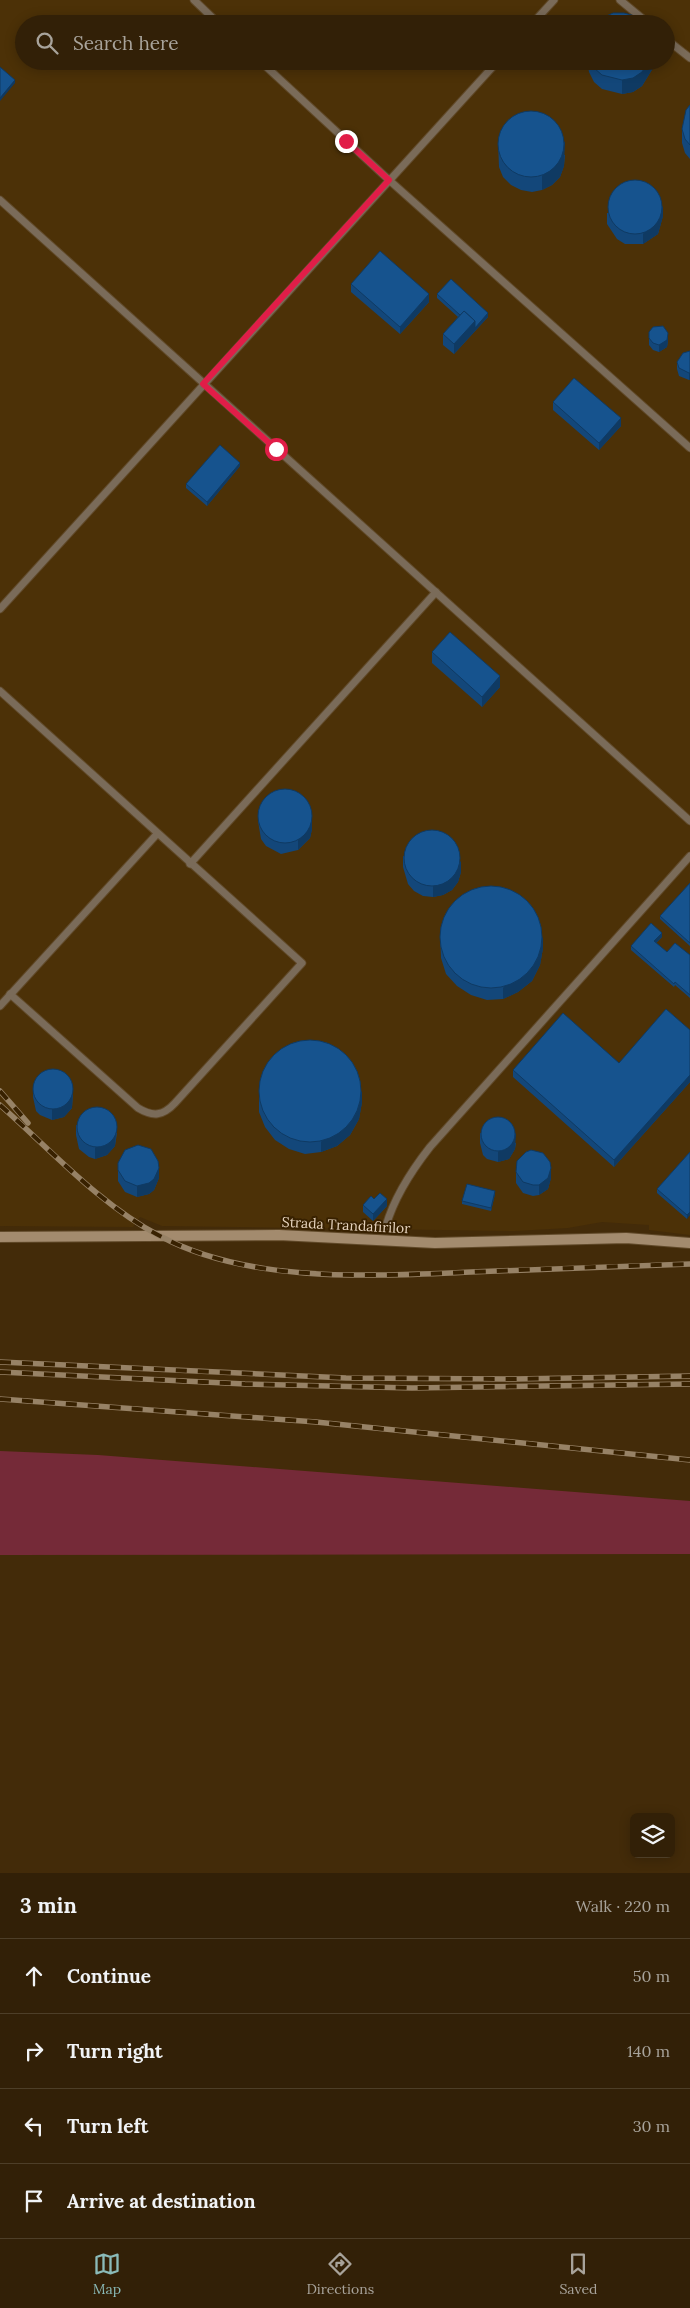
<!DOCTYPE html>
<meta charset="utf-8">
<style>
:root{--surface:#322007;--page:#3a2811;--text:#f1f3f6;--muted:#a8a39b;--line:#4d3e28;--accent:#8bbbb9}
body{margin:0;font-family:Lora,serif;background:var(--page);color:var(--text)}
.controls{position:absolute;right:15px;bottom:15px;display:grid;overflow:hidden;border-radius:8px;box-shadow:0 2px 12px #0003}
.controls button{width:45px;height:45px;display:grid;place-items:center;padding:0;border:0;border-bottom:1px solid var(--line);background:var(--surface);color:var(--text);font:25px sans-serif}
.stop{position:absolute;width:15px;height:15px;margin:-11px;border:4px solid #e11d48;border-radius:50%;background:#fff}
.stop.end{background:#e11d48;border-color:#fff;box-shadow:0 1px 5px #0008}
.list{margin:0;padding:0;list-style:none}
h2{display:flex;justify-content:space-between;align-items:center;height:65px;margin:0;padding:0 20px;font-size:21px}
h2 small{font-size:16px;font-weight:400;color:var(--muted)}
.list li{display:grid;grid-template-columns:32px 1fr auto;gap:15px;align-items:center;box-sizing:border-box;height:75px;padding:0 20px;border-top:1px solid var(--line)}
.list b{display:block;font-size:19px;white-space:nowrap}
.list em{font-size:16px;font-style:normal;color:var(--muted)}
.icon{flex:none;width:28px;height:28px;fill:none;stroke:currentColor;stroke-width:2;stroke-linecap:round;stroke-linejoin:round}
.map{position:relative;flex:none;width:690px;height:1873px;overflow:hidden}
.search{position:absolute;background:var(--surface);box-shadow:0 2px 12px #0003;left:15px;right:15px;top:15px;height:55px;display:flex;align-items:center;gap:12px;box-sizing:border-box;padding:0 18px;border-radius:28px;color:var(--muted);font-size:19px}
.sheet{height:365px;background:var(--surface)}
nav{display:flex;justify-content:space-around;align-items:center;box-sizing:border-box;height:70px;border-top:1px solid var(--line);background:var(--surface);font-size:14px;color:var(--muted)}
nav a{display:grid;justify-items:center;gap:2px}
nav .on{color:var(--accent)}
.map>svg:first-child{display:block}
.built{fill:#4c3107;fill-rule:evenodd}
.green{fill:#752a38}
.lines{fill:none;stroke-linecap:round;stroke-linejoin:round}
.service-casing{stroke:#604929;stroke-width:9}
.secondary-casing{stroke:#604929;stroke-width:12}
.service{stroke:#7a6b59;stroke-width:7}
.secondary{stroke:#a38b6e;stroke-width:10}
.rail-casing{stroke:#978266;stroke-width:5.5}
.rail{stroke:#382100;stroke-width:4;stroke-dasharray:11;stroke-linecap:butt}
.wall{fill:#13477a}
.shaded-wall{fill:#0f3a63}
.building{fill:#16538e;stroke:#0f3a63}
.route{stroke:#e11d48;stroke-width:6}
.labels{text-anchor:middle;stroke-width:4;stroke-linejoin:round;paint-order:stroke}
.street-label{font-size:14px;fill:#e5d2bc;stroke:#382100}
</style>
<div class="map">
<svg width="690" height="1873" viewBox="0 0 690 1873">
<rect width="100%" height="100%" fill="#432b09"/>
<path class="built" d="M0,0h690v1235l-41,-5v-5l-47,-3 -34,6 -53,3 -353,-5 -22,-9 -7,10 -133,-1zM24,24h642v37h-642z"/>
<path class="green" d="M0,1451l98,4 592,46v53l-690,1z"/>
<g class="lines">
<g class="service-casing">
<g id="service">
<path d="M194,0l25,24"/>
<path d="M620,0l29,24"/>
<path d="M532,24l22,-24"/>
<path d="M666,39l24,19"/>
<path d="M260,61l129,119 301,268"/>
<path d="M0,200l690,621"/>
<path d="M0,609l498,-548"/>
<path d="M0,691l302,272 -127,140c-12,13 -22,14 -37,5l-128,-114"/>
<path d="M190,864l246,-272"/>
<path d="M0,1006l157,-172"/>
<path d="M386,1226c8,-28 26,-56 44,-79l260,-291"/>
</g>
</g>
<g class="secondary-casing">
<path id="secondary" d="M0,1237l279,-2 156,8 191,-5 64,5"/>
</g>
<use href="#service" class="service"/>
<use href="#secondary" class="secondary"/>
<g class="rail-casing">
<g id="rail">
<path d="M0,1091l28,32"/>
<path d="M0,1105c51,45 99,99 160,131 89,48 213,40 311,36 73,-3 146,-6 219,-8"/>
<path d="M0,1362l346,16 168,1 176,-3"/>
<path d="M0,1372l245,12 167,4 278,-4"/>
<path d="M0,1399l316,23 374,38"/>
</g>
</g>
<use href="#rail" class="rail"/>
</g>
<g class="wall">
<path d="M587,61h66v7l-11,18 -9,6 -11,2 -20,-5 -8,-7 -5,-10z"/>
<path d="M690,105v54l-5,-6 -3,-10v-14z"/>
<path d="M498,142l67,13 -1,11 -4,11 -8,8 -10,5 -10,2 -11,-2 -10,-5 -8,-8 -4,-10z"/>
<path d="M607,213l56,3 -5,18 -15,10h-18l-8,-5 -10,-15z"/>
<path d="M351,284l78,18 -29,32 -49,-42z"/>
<path d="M437,294l51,23 -34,37 -11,-9v-11l15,-17 -21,-19z"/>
<path d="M649,332l19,9 -1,6 -8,5 -6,-2 -4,-5z"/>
<path d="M690,351l-1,29 -10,-4 -2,-7v-7z"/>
<path d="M553,402l68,24 -22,24 -46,-40z"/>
<path d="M240,466l-33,40 -21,-18v-4z"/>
<path d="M432,652l68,35 -18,20 -50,-44z"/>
<path d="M258,810l54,19 -2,9 -12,12 -17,4 -15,-8 -5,-7 -3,-18z"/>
<path d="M403,856l58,16 -3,10 -6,8 -9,5 -10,2 -10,-1 -9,-5 -6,-7 -5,-17z"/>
<path d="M690,883v63l-30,-27v-3z"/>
<path d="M440,931l103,17 -3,17 -8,16 -14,11 -15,7 -16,1 -16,-5 -14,-9 -11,-12 -5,-16z"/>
<path d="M662,937l-6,6 11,9 23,3v43l-15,-13 -1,2 -43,-37v-4z"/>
<path d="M690,1030v52l-76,85 -101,-90v-7l106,-7z"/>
<path d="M259,1085l103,17 -3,17 -9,16 -13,11 -16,6 -16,2 -16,-5 -14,-9 -10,-13 -6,-15z"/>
<path d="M33,1086l40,9 -1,13 -8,9 -12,3 -12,-5 -4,-4 -3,-14z"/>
<path d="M76,1125l41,8 -2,13 -8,9 -12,4 -6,-2 -10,-8 -3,-14z"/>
<path d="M480,1133l36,10 -1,6 -6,10 -11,3 -11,-3 -4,-4 -3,-12z"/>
<path d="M690,1152l-3,67 -30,-26v-4z"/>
<path d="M118,1163l41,15 -5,12 -5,4 -12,3 -12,-5 -7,-11z"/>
<path d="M516,1172l35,6 -3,11 -9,6 -6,1 -10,-3 -7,-10z"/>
<path d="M495,1194l-4,17 -29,-7v-3z"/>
<path d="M374,1199l13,7 -14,15 -10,-9v-7z"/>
</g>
<g class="shaded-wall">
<path d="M649,61h4v7l-11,18 -9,6 -11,2v-14z"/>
<path d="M15,80v3l-15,18v-3z"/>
<path d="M565,141l-1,25 -4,11 -8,8 -10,5v-14z"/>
<path d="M663,206v10l-5,18 -15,10v-10z"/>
<path d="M429,294v8l-29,32v-7z"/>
<path d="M488,313v4l-34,37v-10l21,-23z"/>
<path d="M668,333v8l-1,6 -8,5v-7z"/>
<rect x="689" y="373" width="1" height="7"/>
<path d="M621,418v8l-22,24v-7z"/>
<path d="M240,463v3l-33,40v-4z"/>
<path d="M500,676v11l-18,20v-10z"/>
<path d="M312,818v11l-2,9 -12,12v-10z"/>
<path d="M461,861v11l-3,10 -6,8 -9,5 -10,2v-11z"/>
<path d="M662,933v4l-8,8v-4z"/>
<path d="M543,937v11l-3,17 -8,16 -14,11 -15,7v-11z"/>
<path d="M690,1075v7l-76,85v-7z"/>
<path d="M73,1085l-1,23 -8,9 -12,3v-11z"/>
<path d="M362,1091v11l-3,17 -9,16 -13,11 -16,6v-10z"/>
<path d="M117,1123l-2,23 -8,9 -12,4v-11z"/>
<path d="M516,1133l-1,16 -6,10 -11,3v-10z"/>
<path d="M159,1168v10l-5,12 -5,4 -12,3v-11z"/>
<path d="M551,1168v10l-3,11 -9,6v-10z"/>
<path d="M495,1191v3l-4,17v-3z"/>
<path d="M387,1199v7l-14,15v-7z"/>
<path d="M690,1212v3l-3,4v-4z"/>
</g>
<g class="building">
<path d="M613,13h11l11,3 10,8h-49l6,-6z"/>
<path d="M590,61h59l-7,11 -9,6 -11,2 -20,-5 -8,-7z"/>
<path d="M0,67l15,13 -15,18z"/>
<path d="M690,105v40l-5,-6 -3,-10 4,-19z"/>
<circle cx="531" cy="144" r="33"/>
<circle cx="635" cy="207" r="27"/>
<path d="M380,251l49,43 -29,33 -49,-43z"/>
<path d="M451,279l37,34 -13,15v-7l-11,-10 -4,4 -23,-21z"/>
<path d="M464,311l11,10 -21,23 -11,-10z"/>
<path d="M663,326l5,7 -1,7 -8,5 -6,-2 -4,-5v-6l4,-5z"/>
<path d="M690,351v22h-1l-10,-5 -2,-6 6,-9z"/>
<path d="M574,378l47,40 -22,25 -46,-41z"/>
<path d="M220,445l20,18 -33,39 -21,-18z"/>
<path d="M450,632l50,44 -18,21 -50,-45z"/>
<circle cx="285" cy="816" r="27"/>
<circle cx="432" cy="858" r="28"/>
<path d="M690,883v60l-30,-27z"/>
<circle cx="491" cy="937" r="51"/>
<path d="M651,923l11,10 -8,8 13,11 8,-9 15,12v40l-15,-13 -1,2 -43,-38z"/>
<path d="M666,1009l24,21v45l-76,85 -101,-90 50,-57 56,50z"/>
<circle cx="310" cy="1091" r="51"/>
<circle cx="53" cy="1089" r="20"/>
<circle cx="97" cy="1127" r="20"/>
<circle cx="498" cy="1134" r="17"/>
<path d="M138,1145l13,4 7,12 1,7 -5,11 -5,4 -12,3 -12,-5 -7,-11v-7l7,-13z"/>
<path d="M531,1150l12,3 7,9 1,6 -3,10 -9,7h-6l-10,-3 -7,-10 1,-11 9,-9z"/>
<path d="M690,1152v60l-3,3 -30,-26z"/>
<path d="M467,1184l28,7 -4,17 -29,-7z"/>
<path d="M380,1193l7,6 -14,15 -10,-9 8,-9 3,3z"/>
</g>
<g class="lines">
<path class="route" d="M276,449l-73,-65 186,-204 -43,-39"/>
</g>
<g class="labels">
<g class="street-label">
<text transform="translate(346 1225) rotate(3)" y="5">Strada Trandafirilor</text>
</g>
</g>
</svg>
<div class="controls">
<button><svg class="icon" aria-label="layers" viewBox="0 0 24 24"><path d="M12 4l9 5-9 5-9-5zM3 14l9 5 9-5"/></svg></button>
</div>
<div class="stop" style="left:276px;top:449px"></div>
<div class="stop end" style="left:346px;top:141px"></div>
<div class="search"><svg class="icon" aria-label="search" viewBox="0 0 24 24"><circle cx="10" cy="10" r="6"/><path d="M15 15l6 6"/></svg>Search here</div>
</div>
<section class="sheet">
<h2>3 min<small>Walk · 220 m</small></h2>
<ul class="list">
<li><svg class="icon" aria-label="ahead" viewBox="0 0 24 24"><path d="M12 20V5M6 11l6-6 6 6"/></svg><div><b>Continue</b></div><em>50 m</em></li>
<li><svg class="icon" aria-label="right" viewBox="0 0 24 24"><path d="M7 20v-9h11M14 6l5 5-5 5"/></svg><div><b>Turn right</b></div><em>140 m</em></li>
<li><svg class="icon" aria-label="left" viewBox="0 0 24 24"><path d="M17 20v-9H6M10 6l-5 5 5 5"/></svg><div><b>Turn left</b></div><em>30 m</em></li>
<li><svg class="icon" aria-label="arrive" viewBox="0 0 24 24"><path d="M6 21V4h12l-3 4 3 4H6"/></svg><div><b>Arrive at destination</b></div></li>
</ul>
</section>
<nav>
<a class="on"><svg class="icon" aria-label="map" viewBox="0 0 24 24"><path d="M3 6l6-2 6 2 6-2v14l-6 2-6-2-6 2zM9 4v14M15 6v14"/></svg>Map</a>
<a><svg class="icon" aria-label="directions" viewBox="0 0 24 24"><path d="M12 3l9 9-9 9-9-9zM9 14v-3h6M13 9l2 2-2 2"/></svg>Directions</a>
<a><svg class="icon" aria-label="saved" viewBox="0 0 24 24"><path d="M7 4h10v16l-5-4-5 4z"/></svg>Saved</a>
</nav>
